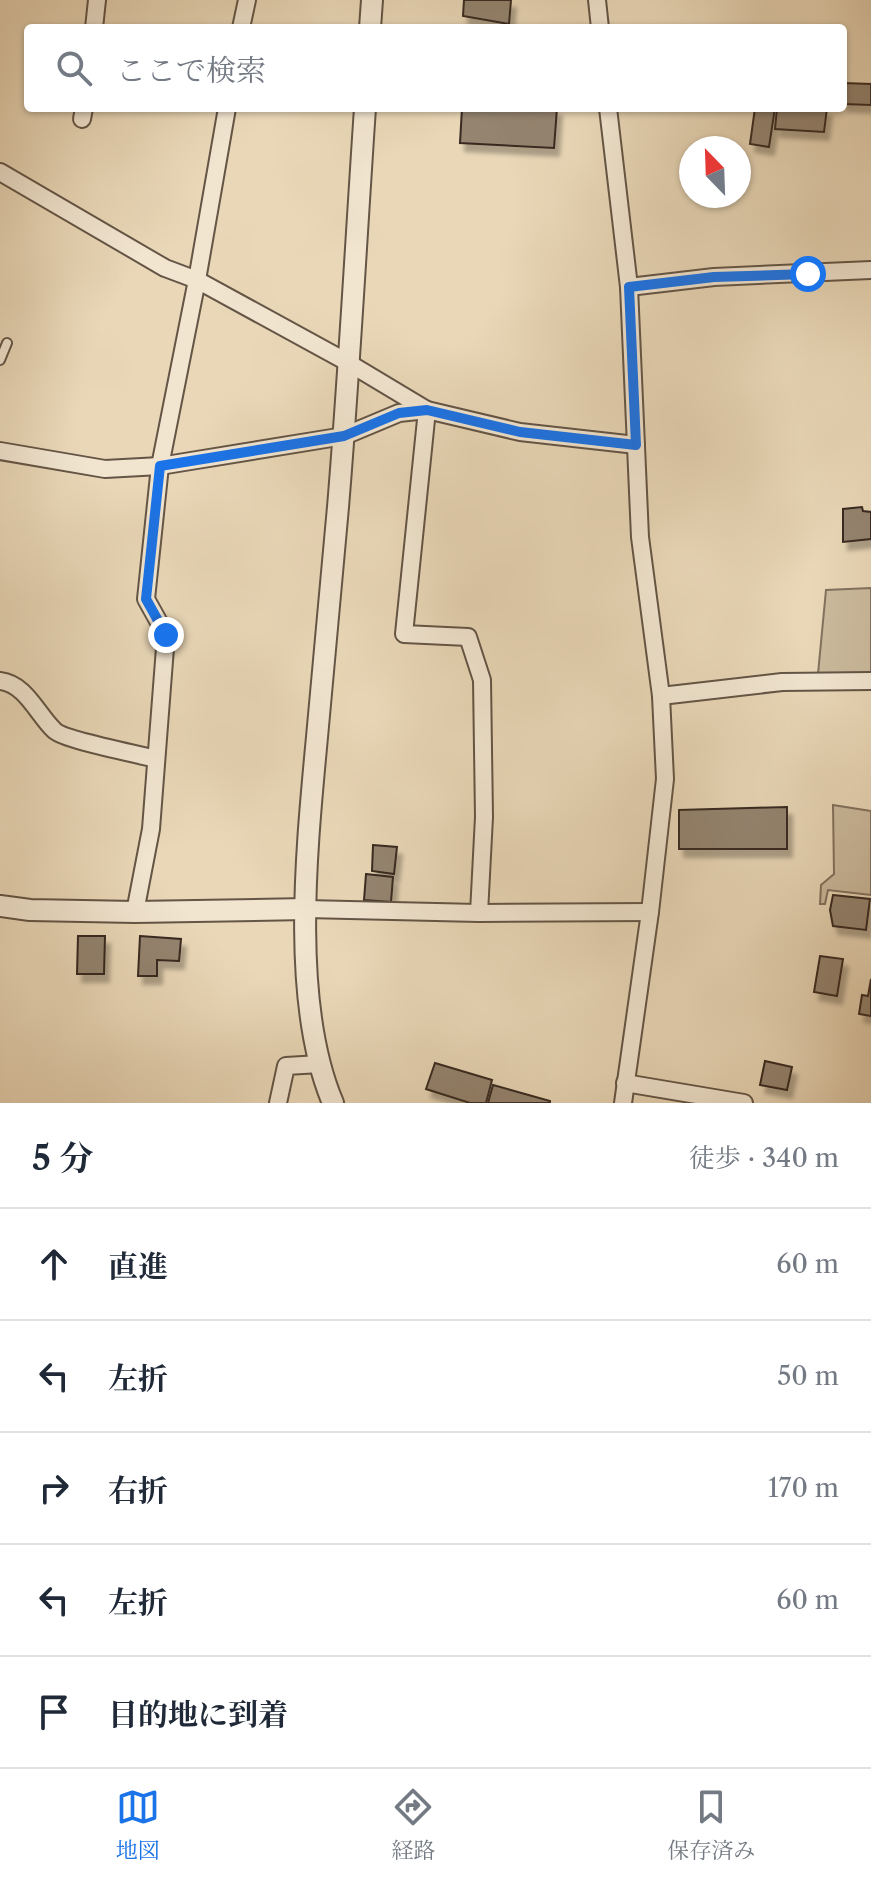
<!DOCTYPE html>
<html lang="ja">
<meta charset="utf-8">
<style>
:root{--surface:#fff;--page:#f2f2f3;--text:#1f2937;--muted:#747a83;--line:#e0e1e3;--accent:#1a73e8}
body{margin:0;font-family:"Libre Caslon Text","Noto Serif JP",serif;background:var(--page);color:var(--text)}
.compass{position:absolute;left:679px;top:136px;width:72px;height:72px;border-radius:50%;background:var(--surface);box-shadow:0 2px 6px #0004;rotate:337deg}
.stop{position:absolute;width:24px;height:24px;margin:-18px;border:6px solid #1a73e8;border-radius:50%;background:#fff}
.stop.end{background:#1a73e8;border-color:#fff;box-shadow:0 2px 8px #0008}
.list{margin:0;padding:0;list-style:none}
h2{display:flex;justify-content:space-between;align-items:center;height:104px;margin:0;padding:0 32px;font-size:34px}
h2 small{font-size:26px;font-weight:400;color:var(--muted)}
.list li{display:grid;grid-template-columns:52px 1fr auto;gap:24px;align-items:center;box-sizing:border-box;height:112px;padding:0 32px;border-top:2px solid var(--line)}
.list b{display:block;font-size:30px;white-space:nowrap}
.list em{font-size:26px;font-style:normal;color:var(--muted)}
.icon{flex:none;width:44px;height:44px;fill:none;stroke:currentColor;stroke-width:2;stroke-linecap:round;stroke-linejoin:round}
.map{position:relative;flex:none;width:871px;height:1103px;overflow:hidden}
.search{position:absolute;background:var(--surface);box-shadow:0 2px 6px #0004;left:24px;right:24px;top:24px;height:88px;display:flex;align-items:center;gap:20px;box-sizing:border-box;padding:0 28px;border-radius:8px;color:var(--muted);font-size:30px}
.sheet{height:664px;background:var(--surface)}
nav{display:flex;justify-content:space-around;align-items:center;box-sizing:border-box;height:112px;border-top:2px solid var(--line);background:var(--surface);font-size:22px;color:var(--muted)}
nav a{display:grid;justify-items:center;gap:4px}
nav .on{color:var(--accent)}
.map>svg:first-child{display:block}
.green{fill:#cbba9d;stroke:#82725e;stroke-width:2}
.building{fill:#94846f;stroke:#382a20;stroke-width:2;filter:url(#shadow)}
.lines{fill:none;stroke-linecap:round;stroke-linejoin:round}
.service-casing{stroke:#645546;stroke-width:12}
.minor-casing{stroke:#645546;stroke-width:20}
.tertiary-casing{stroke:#645546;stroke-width:24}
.service{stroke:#f1e5d0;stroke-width:8}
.minor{stroke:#f1e5d0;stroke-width:16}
.tertiary{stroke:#f1e5d0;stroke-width:20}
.route{stroke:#1a73e8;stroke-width:10}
</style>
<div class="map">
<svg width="871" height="1103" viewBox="0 0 871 1103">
<defs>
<filter id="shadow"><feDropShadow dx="5" dy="8" stdDeviation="2" flood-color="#0004"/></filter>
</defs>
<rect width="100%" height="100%" fill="#e9d7b7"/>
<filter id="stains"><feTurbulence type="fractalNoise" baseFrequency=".0025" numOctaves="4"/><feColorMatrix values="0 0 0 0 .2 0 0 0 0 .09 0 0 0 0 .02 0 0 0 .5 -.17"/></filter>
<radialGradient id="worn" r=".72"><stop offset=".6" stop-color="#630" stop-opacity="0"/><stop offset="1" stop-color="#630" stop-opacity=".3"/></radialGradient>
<g class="green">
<path d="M871,588v85l-53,1 8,-84z"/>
<path d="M833,805l38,6v84l-43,-5 -3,14h-5l1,-19 13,-11z"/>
</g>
<g class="building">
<path d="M464,0h47l-2,24 -46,-8z"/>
<path d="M843,83l28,1v21l-28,-1z"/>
<path d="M462,108h95l-3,40 -94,-5z"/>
<path d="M755,108h20l-6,39 -19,-3z"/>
<path d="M777,108h50l-3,24 -49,-3z"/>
<path d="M862,507l1,4 8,1v27l-28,3v-33z"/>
<path d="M787,807v42h-108v-39z"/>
<path d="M373,845l24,2 -3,27 -22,-3z"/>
<path d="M366,874l27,3 -2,25 -27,-2z"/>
<path d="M833,895l37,4 -4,31 -33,-4 -3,-16z"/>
<path d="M78,936h27l-1,38h-27z"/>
<path d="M140,936l41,3 -2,22 -22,-1v16h-19z"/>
<path d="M820,956l23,3 -6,37 -23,-4z"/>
<path d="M871,979v37l-12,-2 3,-19 6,1z"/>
<path d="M765,1061l27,6 -5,23 -27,-5z"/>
<path d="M435,1063l57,17 -6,23h-16l-44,-14z"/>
<path d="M493,1085l57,16v2h-62z"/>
</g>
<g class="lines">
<g class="service-casing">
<path id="service" d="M0,360l7,-17"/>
</g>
<g class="minor-casing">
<g id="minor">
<path d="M597,0l3,28"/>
<path d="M94,28l3,-28"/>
<path d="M241,28l6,-28"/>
<path d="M608,108l21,179 11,250 21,159 4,83 -15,133 -27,191"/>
<path d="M82,119l2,-11"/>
<path d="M0,172l165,96 32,12 150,82 80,48 93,22 116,13"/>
<path d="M629,287l85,-10 157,-7"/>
<path d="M427,410l-23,224 64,3 14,43 2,137 -5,96"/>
<path d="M0,451l105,18 55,-3 184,-30 55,-23 28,-3"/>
<path d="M0,681c26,3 37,33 54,49 9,10 84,24 102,29"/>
<path d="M661,696l121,-14 89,-1"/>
<path d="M306,909l173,4 171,-1"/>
<path d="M135,912l16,-83 15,-194 -20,-36 14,-133 37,-186 30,-172"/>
<path d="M625,1083l119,20"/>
<path d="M278,1103l8,-37 34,-2"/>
</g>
</g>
<g class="tertiary-casing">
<g id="tertiary">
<path d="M370,28l2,-28"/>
<path d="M0,906l30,4 105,2 171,-3"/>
<path d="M333,1103c-43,-101 -26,-258 -16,-366 7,-77 14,-153 21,-230 11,-132 18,-266 27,-399"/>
</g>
</g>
<use href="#service" class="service"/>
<use href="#minor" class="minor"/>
<use href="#tertiary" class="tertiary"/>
</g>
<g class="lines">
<path class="route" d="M166,635l-20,-36 14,-133 184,-30 55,-23 28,-3 93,22 116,13 -7,-158 85,-10 94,-3"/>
</g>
<rect width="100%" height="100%" filter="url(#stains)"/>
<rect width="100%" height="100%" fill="url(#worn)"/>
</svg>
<svg class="compass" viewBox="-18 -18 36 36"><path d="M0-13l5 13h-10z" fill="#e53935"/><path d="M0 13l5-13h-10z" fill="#747a83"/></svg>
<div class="stop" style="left:808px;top:274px"></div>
<div class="stop end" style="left:166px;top:635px"></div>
<div class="search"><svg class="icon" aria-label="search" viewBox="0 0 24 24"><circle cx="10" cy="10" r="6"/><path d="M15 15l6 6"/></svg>ここで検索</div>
</div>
<section class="sheet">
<h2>5 分<small>徒歩 · 340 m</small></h2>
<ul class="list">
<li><svg class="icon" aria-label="ahead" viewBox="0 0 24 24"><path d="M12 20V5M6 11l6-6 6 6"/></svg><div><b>直進</b></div><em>60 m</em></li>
<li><svg class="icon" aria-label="left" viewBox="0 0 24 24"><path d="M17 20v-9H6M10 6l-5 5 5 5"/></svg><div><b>左折</b></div><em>50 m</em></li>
<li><svg class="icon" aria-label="right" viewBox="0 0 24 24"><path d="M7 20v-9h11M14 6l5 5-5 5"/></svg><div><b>右折</b></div><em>170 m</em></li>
<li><svg class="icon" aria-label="left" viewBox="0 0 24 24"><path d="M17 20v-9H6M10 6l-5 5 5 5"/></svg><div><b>左折</b></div><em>60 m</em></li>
<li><svg class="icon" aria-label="arrive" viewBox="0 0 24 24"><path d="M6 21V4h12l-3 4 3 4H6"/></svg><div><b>目的地に到着</b></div></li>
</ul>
</section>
<nav>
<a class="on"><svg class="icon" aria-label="map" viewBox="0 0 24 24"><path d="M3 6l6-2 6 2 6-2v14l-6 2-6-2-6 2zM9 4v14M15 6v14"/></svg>地図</a>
<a><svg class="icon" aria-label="directions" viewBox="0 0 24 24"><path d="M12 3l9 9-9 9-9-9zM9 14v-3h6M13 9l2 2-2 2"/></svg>経路</a>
<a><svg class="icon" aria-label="saved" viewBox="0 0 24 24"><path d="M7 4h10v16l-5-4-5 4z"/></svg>保存済み</a>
</nav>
